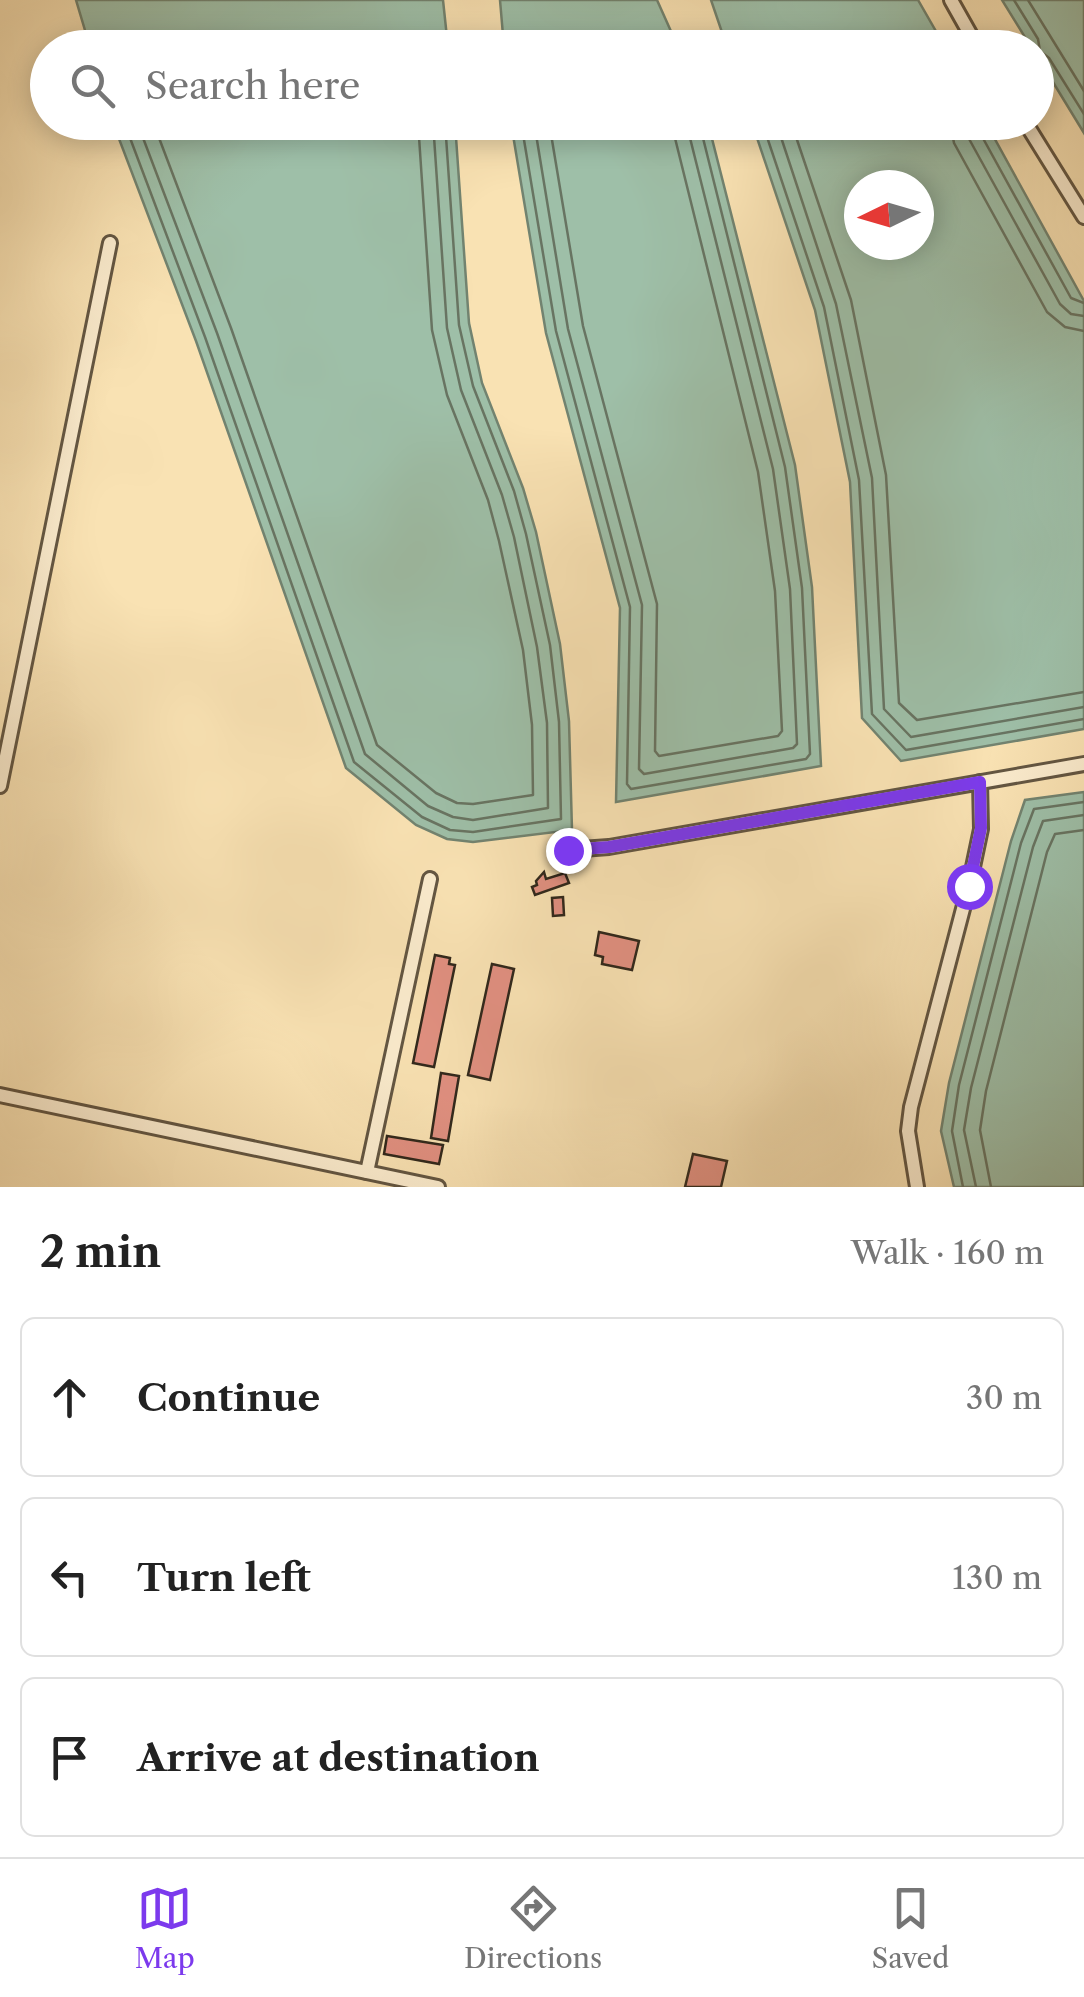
<!DOCTYPE html>
<meta charset="utf-8">
<style>
:root{--surface:#fff;--page:#f2f2f2;--text:#222;--muted:#767676;--line:#e0e0e0;--accent:#7c3aed}
body{margin:0;font-family:"Libre Caslon Text",serif;background:var(--page);color:var(--text)}
.compass{position:absolute;left:844px;top:170px;width:90px;height:90px;border-radius:50%;background:var(--surface);box-shadow:0 5px 25px #0003;rotate:265deg}
.stop{position:absolute;width:30px;height:30px;margin:-22px;border:8px solid #7c3aed;border-radius:50%;background:#fff}
.stop.end{background:#7c3aed;border-color:#fff;box-shadow:0 2px 10px #0008}
.list{margin:0;padding:0;list-style:none}
h2{display:flex;justify-content:space-between;align-items:center;height:130px;margin:0;padding:0 40px;font-size:42px}
h2 small{font-size:32px;font-weight:400;color:var(--muted)}
.list li{display:grid;grid-template-columns:65px 1fr auto;gap:30px;align-items:center;box-sizing:border-box;height:160px;margin:0 20px 20px;padding:0 20px;border:2px solid var(--line);border-radius:15px}
.list b{display:block;font-size:38px;white-space:nowrap}
.list em{font-size:32px;font-style:normal;color:var(--muted)}
.icon{flex:none;width:55px;height:55px;fill:none;stroke:currentColor;stroke-width:2;stroke-linecap:round;stroke-linejoin:round}
.map{position:relative;flex:none;width:1084px;height:1187px;overflow:hidden}
.search{position:absolute;background:var(--surface);box-shadow:0 5px 25px #0003;left:30px;right:30px;top:30px;height:110px;display:flex;align-items:center;gap:25px;box-sizing:border-box;padding:0 35px;border-radius:55px;color:var(--muted);font-size:38px}
.sheet{height:670px;background:var(--surface)}
nav{display:flex;justify-content:space-around;align-items:center;box-sizing:border-box;height:140px;border-top:2px solid var(--line);background:var(--surface);font-size:28px;color:var(--muted)}
nav a{display:grid;justify-items:center;gap:5px}
nav .on{color:var(--accent)}
.map>svg:first-child{display:block}
.water{fill:#9ebfa8;stroke:#728370;stroke-width:2.5;fill-rule:evenodd}
.lines{fill:none;stroke-linecap:round;stroke-linejoin:round}
.shore{stroke:#687462;stroke-width:2.5}
.building{fill:#e19081;stroke:#31281c;stroke-width:2.5}
.service-casing{stroke:#635642;stroke-width:18}
.service{stroke:#fbecce;stroke-width:12}
.route{stroke:#7c3aed;stroke-width:12}
</style>
<div class="map">
<svg width="1084" height="1187" viewBox="0 0 1084 1187">
<rect width="100%" height="100%" fill="#f9e2b3"/>
<filter id="stains"><feTurbulence type="fractalNoise" baseFrequency=".002" numOctaves="4"/><feColorMatrix values="0 0 0 0 .2 0 0 0 0 .09 0 0 0 0 .02 0 0 0 .5 -.17"/></filter>
<radialGradient id="worn" r=".72"><stop offset=".6" stop-color="#630" stop-opacity="0"/><stop offset="1" stop-color="#630" stop-opacity=".3"/></radialGradient>
<g class="water">
<path d="M76,0h367l5,47h-358z"/>
<path d="M500,0h157l21,47h-174z"/>
<path d="M711,0h207l27,47h-218z"/>
<path d="M1002,0h82v133l-47,-77 -1,-8 -5,-1z"/>
<path d="M113,123h342l14,200 13,60 41,105 13,44 24,112 9,77 3,109 -99,12 -26,-3 -31,-14 -70,-57 -150,-427z"/>
<path d="M511,123h197l87,342 17,122 9,179 -205,36 4,-194 -74,-275z"/>
<path d="M752,123h234l98,178v428l-183,32 -39,-43 -12,-236 -35,-172zM859,185h60v60h-60z"/>
<path d="M1084,792v395h-130l-13,-56 8,-48 62,-242 14,-41z"/>
</g>
<g class="lines">
<g class="shore">
<path d="M1014,0l24,39 2,12 9,7 35,56"/>
<path d="M1028,0l56,91"/>
<path d="M124,122l81,215 149,425 68,55 28,13 23,2 88,-13 -2,-97 -9,-77 -24,-111 -12,-43 -41,-105 -14,-61 -14,-203"/>
<path d="M137,122l80,211 148,421 63,52 25,11 20,3 75,-12 -1,-85 -10,-76 -23,-110 -12,-42 -41,-105 -14,-62 -14,-206"/>
<path d="M153,122l78,206 146,417 59,48 21,10 16,1 60,-9 -1,-70 -9,-75 -24,-109 -11,-41 -41,-105 -15,-65 -14,-208"/>
<path d="M521,122l35,209 74,276 -3,177 4,5 175,-30 4,-5 -8,-166 -17,-121 -86,-345"/>
<path d="M534,122l34,207 74,276 -3,164 5,5 149,-26 4,-4 -7,-155 -17,-120 -87,-347"/>
<path d="M549,122l34,204 74,278 -2,147 4,5 119,-20 4,-5 -7,-140 -17,-119 -87,-350"/>
<path d="M762,122l62,185 35,173 13,234 34,36 178,-31"/>
<path d="M776,122l60,182 36,174 12,231 27,28 173,-30"/>
<path d="M791,122l60,178 35,175 13,228 18,17 167,-28"/>
<path d="M950,122l4,21 93,169 18,15 19,4"/>
<path d="M965,122l3,15 92,167 11,10 13,2"/>
<path d="M978,122l1,9 92,167 13,5"/>
<path d="M963,1187l-11,-56 7,-46 62,-242 13,-34 50,-7"/>
<path d="M976,1187l-12,-57 7,-42 62,-241 10,-26 41,-6"/>
<path d="M991,1187l-11,-57 6,-39 61,-239 8,-18 29,-4"/>
</g>
</g>
<g class="building">
<path d="M544,872l2,7 19,-6 4,10 -34,12 -3,-8 5,-2 -1,-4z"/>
<path d="M563,897l1,18 -11,1 -1,-18z"/>
<path d="M599,932l40,9 -7,29 -30,-6 1,-7 -8,-2z"/>
<path d="M435,955l15,3 -1,6 6,1 -21,102 -21,-4z"/>
<path d="M492,964l22,5 -24,111 -22,-5z"/>
<path d="M441,1073l18,3 -11,65 -17,-3z"/>
<path d="M387,1136l56,9 -4,19 -55,-10z"/>
<path d="M693,1154l34,7 -6,26h-36z"/>
</g>
<g class="lines">
<g class="service-casing">
<g id="service">
<path d="M951,0l27,48"/>
<path d="M1025,122l59,95"/>
<path d="M0,786l110,-543"/>
<path d="M568,850l41,-3 475,-83"/>
<path d="M0,1095l438,92"/>
<path d="M367,1172l63,-293"/>
<path d="M917,1187l-9,-56 3,-24 58,-221 12,-57 -1,-47"/>
</g>
</g>
<use href="#service" class="service"/>
</g>
<g class="lines">
<path class="route" d="M568,850l41,-3 371,-65 1,46 -12,58"/>
</g>
<rect width="100%" height="100%" filter="url(#stains)"/>
<rect width="100%" height="100%" fill="url(#worn)"/>
</svg>
<svg class="compass" viewBox="-18 -18 36 36"><path d="M0-13l5 13h-10z" fill="#e53935"/><path d="M0 13l5-13h-10z" fill="#767676"/></svg>
<div class="stop" style="left:969px;top:886px"></div>
<div class="stop end" style="left:568px;top:850px"></div>
<div class="search"><svg class="icon" aria-label="search" viewBox="0 0 24 24"><circle cx="10" cy="10" r="6"/><path d="M15 15l6 6"/></svg>Search here</div>
</div>
<section class="sheet">
<h2>2 min<small>Walk · 160 m</small></h2>
<ul class="list">
<li><svg class="icon" aria-label="ahead" viewBox="0 0 24 24"><path d="M12 20V5M6 11l6-6 6 6"/></svg><div><b>Continue</b></div><em>30 m</em></li>
<li><svg class="icon" aria-label="left" viewBox="0 0 24 24"><path d="M17 20v-9H6M10 6l-5 5 5 5"/></svg><div><b>Turn left</b></div><em>130 m</em></li>
<li><svg class="icon" aria-label="arrive" viewBox="0 0 24 24"><path d="M6 21V4h12l-3 4 3 4H6"/></svg><div><b>Arrive at destination</b></div></li>
</ul>
</section>
<nav>
<a class="on"><svg class="icon" aria-label="map" viewBox="0 0 24 24"><path d="M3 6l6-2 6 2 6-2v14l-6 2-6-2-6 2zM9 4v14M15 6v14"/></svg>Map</a>
<a><svg class="icon" aria-label="directions" viewBox="0 0 24 24"><path d="M12 3l9 9-9 9-9-9zM9 14v-3h6M13 9l2 2-2 2"/></svg>Directions</a>
<a><svg class="icon" aria-label="saved" viewBox="0 0 24 24"><path d="M7 4h10v16l-5-4-5 4z"/></svg>Saved</a>
</nav>
